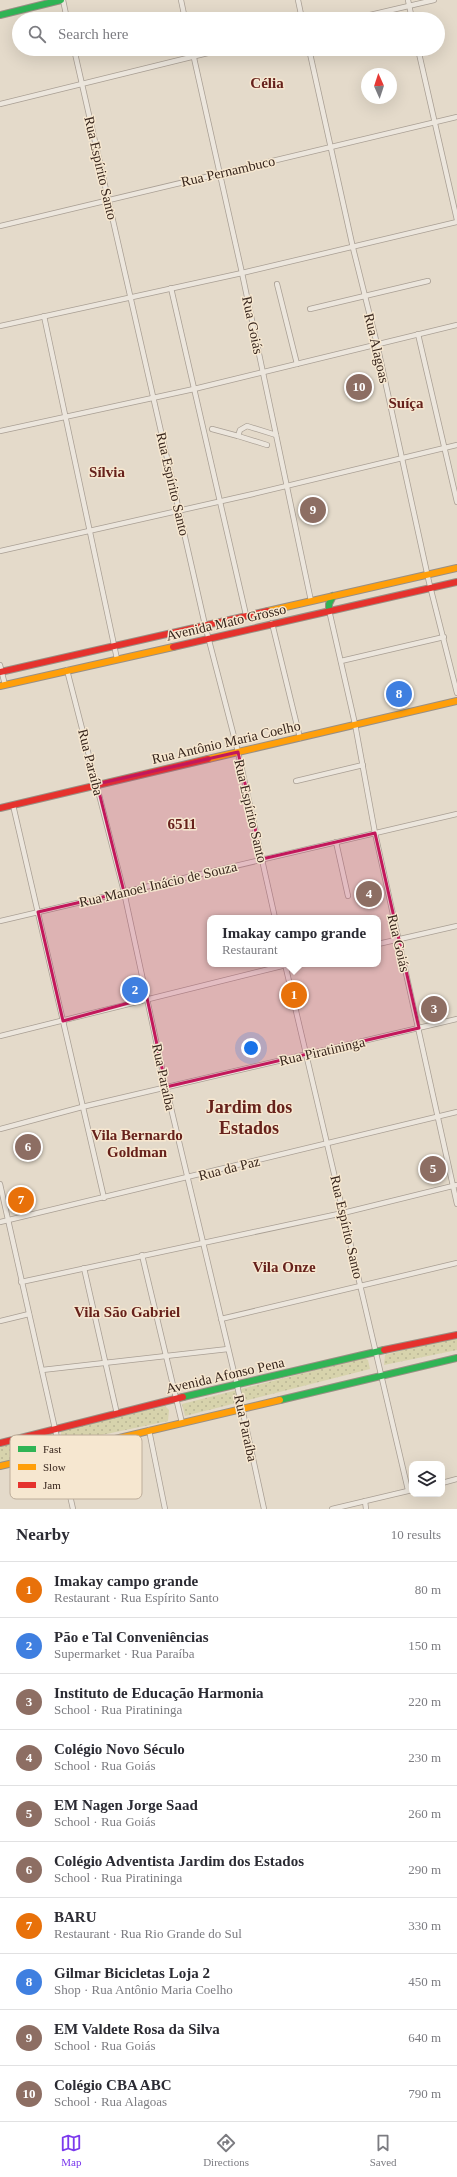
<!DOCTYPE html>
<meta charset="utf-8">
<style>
:root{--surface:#fff;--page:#f7f7f7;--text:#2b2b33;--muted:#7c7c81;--line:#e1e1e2;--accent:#7c3aed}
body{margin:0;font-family:Georgia,serif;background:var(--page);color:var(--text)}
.controls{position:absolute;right:12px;bottom:12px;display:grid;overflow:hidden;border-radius:8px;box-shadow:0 4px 16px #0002}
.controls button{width:36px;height:36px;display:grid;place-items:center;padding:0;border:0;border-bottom:1px solid var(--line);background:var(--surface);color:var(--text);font:20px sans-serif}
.compass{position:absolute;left:361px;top:68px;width:36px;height:36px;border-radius:50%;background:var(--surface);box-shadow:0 4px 16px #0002;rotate:357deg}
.you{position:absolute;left:251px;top:1048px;width:14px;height:14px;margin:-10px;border:3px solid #fff;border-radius:50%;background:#1a73e8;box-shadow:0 0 0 6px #1a73e833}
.badge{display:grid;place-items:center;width:26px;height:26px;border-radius:50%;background:var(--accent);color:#fff;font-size:13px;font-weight:700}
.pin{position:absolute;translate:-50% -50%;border:2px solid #fff;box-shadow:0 1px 4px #0006}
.popup{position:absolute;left:207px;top:915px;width:174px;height:52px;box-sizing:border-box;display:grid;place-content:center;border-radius:8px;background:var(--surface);filter:drop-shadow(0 1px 3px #0005);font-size:13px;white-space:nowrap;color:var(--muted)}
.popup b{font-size:15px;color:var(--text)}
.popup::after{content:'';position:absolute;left:50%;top:100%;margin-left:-8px;border:8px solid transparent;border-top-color:var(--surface)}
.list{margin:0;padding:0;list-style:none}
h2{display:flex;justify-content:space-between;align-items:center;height:52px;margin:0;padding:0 16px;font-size:17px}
h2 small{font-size:13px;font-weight:400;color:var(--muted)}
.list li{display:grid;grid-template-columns:26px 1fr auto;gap:12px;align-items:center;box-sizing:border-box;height:56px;padding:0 16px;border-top:1px solid var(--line)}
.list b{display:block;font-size:15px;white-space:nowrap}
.list p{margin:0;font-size:13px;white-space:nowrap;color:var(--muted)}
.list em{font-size:13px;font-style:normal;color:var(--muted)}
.icon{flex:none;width:22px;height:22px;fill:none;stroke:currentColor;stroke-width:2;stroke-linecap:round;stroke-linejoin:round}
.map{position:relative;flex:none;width:457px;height:1509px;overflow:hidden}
.search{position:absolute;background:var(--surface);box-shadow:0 4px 16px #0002;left:12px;right:12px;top:12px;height:44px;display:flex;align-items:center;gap:10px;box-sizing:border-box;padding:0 14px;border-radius:22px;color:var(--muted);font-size:15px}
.sheet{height:612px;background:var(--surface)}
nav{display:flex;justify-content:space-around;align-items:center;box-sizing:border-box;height:56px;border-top:1px solid var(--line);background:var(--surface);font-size:11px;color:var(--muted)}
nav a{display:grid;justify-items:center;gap:2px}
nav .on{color:var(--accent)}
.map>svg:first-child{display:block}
.grass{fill:url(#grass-dots)}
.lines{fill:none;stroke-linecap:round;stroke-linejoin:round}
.street-casing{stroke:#a99f94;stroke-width:6}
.fast-casing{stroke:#998f84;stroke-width:8}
.slow-casing{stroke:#998f84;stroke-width:8}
.jam-casing{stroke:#998f84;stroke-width:8}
.street{stroke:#ece6dd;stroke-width:4.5}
.fast{stroke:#30b455;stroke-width:6}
.slow{stroke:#ff9f0a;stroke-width:6}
.jam{stroke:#e5322d;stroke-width:6}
.marked{fill:#c2185b;fill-opacity:0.2;stroke:#c2185b;stroke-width:3;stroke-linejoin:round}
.labels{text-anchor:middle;stroke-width:3;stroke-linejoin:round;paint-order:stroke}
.street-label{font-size:14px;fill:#38261d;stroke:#f6e7d0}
.neighbourhood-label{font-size:15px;font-weight:bold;fill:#66211b;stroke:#f6e7d0}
.district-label{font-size:18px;font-weight:bold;fill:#66211b;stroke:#f6e7d0}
.key{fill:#f6e7d0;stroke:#bdad9a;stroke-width:1}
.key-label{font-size:11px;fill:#38261d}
</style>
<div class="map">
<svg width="457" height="1509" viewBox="0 0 457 1509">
<defs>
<pattern id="grass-dots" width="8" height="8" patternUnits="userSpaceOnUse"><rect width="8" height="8" fill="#d7d3ac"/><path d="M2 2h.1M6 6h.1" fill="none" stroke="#b9b594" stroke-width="1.8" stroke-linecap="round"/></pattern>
</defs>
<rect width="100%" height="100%" fill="#e4daca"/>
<g class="grass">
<path d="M457,1336v14l-73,15 1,-10z"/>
<path d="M364,1358l4,2 2,9 -185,47 -3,-12z"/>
<path d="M165,1406l4,4 -1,11 -104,22 -3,-5v-7z"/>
<path d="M56,1430l5,21 -61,15v-23z"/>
</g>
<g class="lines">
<g class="street-casing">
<g id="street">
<path d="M63,0l4,19"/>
<path d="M181,0l4,19"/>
<path d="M298,0l4,19"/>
<path d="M408,0l4,19"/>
<path d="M353,19l81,-19"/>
<path d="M74,49l131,576 33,127 37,166"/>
<path d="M192,49l50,224 69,328"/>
<path d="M309,49l44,199 24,96 52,238 28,111"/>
<path d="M418,49l39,171"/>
<path d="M0,104l224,-55"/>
<path d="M0,226l457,-109"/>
<path d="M277,284l20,80"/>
<path d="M171,288l75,327"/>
<path d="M310,309l118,-28"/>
<path d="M44,316l73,343"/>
<path d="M0,326l242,-53 215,-51"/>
<path d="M418,334l39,168"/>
<path d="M212,429l26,7"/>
<path d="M0,431l194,-42 263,-64"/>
<path d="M267,445l-29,-9 2,-6 7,-4 29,9"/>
<path d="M0,551l253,-57 204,-49"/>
<path d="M329,610l26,114 20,109 82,371"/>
<path d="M272,623l28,115"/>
<path d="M341,661l103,-24"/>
<path d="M0,665l5,20"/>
<path d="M67,670l57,222 42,195 71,298 27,124"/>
<path d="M296,781l67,-16"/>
<path d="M13,805l91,393"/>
<path d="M336,842l12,54"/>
<path d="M0,921l457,-107"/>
<path d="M378,944l79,-18"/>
<path d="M285,964l123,526"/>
<path d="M0,1036l290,-72"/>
<path d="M0,1129l82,-22 375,-88"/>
<path d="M0,1184l73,325"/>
<path d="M0,1222l457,-110"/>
<path d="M142,1255l40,168"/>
<path d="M84,1268l33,146"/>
<path d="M21,1282l322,-69 114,-28"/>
<path d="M221,1319l236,-56"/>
<path d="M0,1321l29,-7"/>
<path d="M42,1370l186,-21"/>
<path d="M149,1430l16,79"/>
<path d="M442,1483l15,-4"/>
<path d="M365,1501l1,8"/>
<path d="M332,1509l80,-19"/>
</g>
</g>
<g class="fast-casing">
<g id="fast">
<path d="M0,15l61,-15"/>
<path d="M329,610v-6l4,-8"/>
<path d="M183,1397l201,-47"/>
<path d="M280,1400l177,-42"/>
</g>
</g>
<g class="slow-casing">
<g id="slow">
<path d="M268,611l189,-43"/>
<path d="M0,686l173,-39"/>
<path d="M208,759l249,-58"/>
<path d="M0,1466l280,-66"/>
</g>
</g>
<g class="jam-casing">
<g id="jam">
<path d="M173,647l284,-65"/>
<path d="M0,672l268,-61"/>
<path d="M0,808l208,-49"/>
<path d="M384,1350l73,-15"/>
<path d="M0,1443l183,-46"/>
</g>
</g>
<use href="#street" class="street"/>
<use href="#fast" class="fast"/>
<use href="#slow" class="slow"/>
<use href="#jam" class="jam"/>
</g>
<path class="marked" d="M238,752l24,107 113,-26 44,195 -253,59 -19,-89 -84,23 -25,-109 86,-20 -27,-108z"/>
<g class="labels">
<g class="street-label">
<text transform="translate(101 168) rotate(77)" y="5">Rua Espírito Santo</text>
<text transform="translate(228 171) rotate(-13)" y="5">Rua Pernambuco</text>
<text transform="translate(253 325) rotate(78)" y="5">Rua Goiás</text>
<text transform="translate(377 348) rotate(77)" y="5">Rua Alagoas</text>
<text transform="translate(173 484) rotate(77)" y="5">Rua Espírito Santo</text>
<text transform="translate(226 622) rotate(-13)" y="5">Avenida Mato Grosso</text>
<text transform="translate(226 742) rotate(-13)" y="5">Rua Antônio Maria Coelho</text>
<text transform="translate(91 762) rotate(76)" y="5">Rua Paraíba</text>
<text transform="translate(251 811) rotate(77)" y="5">Rua Espírito Santo</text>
<text transform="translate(158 884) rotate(-13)" y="5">Rua Manoel Inácio de Souza</text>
<text transform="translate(399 943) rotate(77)" y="5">Rua Goiás</text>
<text transform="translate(322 1051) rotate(-13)" y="5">Rua Piratininga</text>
<text transform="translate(164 1077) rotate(78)" y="5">Rua Paraíba</text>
<text transform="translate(229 1168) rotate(-14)" y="5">Rua da Paz</text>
<text transform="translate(347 1227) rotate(77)" y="5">Rua Espírito Santo</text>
<text transform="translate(225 1375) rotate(-13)" y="5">Avenida Afonso Pena</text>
<text transform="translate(246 1428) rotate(78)" y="5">Rua Paraíba</text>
</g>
<g class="neighbourhood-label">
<text x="267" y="88">Célia</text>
<text x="406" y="408">Suíça</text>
<text x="107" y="477">Sílvia</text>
<text x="182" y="829">6511</text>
<text x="137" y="1140">Vila Bernardo<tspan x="137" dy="17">Goldman</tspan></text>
<text x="284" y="1272">Vila Onze</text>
<text x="127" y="1317">Vila São Gabriel</text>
</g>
<g class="district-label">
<text x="249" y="1113">Jardim dos<tspan x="249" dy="21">Estados</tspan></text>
</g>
</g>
<rect x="10" y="1435" width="132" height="64" rx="6" class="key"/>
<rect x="18" y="1446" width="18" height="6" fill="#30b455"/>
<rect x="18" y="1464" width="18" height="6" fill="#ff9f0a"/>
<rect x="18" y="1482" width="18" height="6" fill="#e5322d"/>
<g class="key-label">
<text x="43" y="1453">Fast</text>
<text x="43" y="1471">Slow</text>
<text x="43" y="1489">Jam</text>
</g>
</svg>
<div class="controls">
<button><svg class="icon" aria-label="layers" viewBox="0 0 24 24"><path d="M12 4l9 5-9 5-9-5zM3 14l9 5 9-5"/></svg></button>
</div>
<svg class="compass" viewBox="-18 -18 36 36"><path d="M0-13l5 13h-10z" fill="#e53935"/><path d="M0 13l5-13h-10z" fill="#7c7c81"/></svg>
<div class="you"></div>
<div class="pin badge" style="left:294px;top:995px;background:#e8710a">1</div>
<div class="popup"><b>Imakay campo grande</b>Restaurant</div>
<div class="pin badge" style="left:135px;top:990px;background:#3f7fe0">2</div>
<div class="pin badge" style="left:434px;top:1009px;background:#8d6e63">3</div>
<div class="pin badge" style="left:369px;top:894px;background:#8d6e63">4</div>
<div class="pin badge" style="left:433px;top:1169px;background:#8d6e63">5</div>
<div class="pin badge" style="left:28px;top:1147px;background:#8d6e63">6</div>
<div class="pin badge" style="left:21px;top:1200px;background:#e8710a">7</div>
<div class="pin badge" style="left:399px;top:694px;background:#3f7fe0">8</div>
<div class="pin badge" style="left:313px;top:510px;background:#8d6e63">9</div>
<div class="pin badge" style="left:359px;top:387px;background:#8d6e63">10</div>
<div class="search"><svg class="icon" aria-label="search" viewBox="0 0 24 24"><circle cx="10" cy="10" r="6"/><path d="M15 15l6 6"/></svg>Search here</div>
</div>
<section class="sheet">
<h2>Nearby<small>10 results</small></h2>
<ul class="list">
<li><span class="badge" style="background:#e8710a">1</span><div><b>Imakay campo grande</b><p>Restaurant · Rua Espírito Santo</p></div><em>80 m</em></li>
<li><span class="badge" style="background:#3f7fe0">2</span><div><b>Pão e Tal Conveniências</b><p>Supermarket · Rua Paraíba</p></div><em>150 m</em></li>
<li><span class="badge" style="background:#8d6e63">3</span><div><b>Instituto de Educação Harmonia</b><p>School · Rua Piratininga</p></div><em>220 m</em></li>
<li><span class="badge" style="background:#8d6e63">4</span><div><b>Colégio Novo Século</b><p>School · Rua Goiás</p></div><em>230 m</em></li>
<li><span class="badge" style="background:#8d6e63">5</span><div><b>EM Nagen Jorge Saad</b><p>School · Rua Goiás</p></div><em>260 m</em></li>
<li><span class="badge" style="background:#8d6e63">6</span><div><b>Colégio Adventista Jardim dos Estados</b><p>School · Rua Piratininga</p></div><em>290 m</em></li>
<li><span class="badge" style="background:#e8710a">7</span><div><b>BARU</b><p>Restaurant · Rua Rio Grande do Sul</p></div><em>330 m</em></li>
<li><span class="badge" style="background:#3f7fe0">8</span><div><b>Gilmar Bicicletas Loja 2</b><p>Shop · Rua Antônio Maria Coelho</p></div><em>450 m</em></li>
<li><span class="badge" style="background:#8d6e63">9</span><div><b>EM Valdete Rosa da Silva</b><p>School · Rua Goiás</p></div><em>640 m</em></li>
<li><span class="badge" style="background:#8d6e63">10</span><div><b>Colégio CBA ABC</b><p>School · Rua Alagoas</p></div><em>790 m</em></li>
</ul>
</section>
<nav>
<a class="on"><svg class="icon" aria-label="map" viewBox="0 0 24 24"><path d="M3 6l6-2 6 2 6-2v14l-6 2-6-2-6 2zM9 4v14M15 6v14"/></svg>Map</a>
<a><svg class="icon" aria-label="directions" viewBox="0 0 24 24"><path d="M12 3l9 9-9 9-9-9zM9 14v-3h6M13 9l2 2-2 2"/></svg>Directions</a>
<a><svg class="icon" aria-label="saved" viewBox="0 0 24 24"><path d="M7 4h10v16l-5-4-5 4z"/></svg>Saved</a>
</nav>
